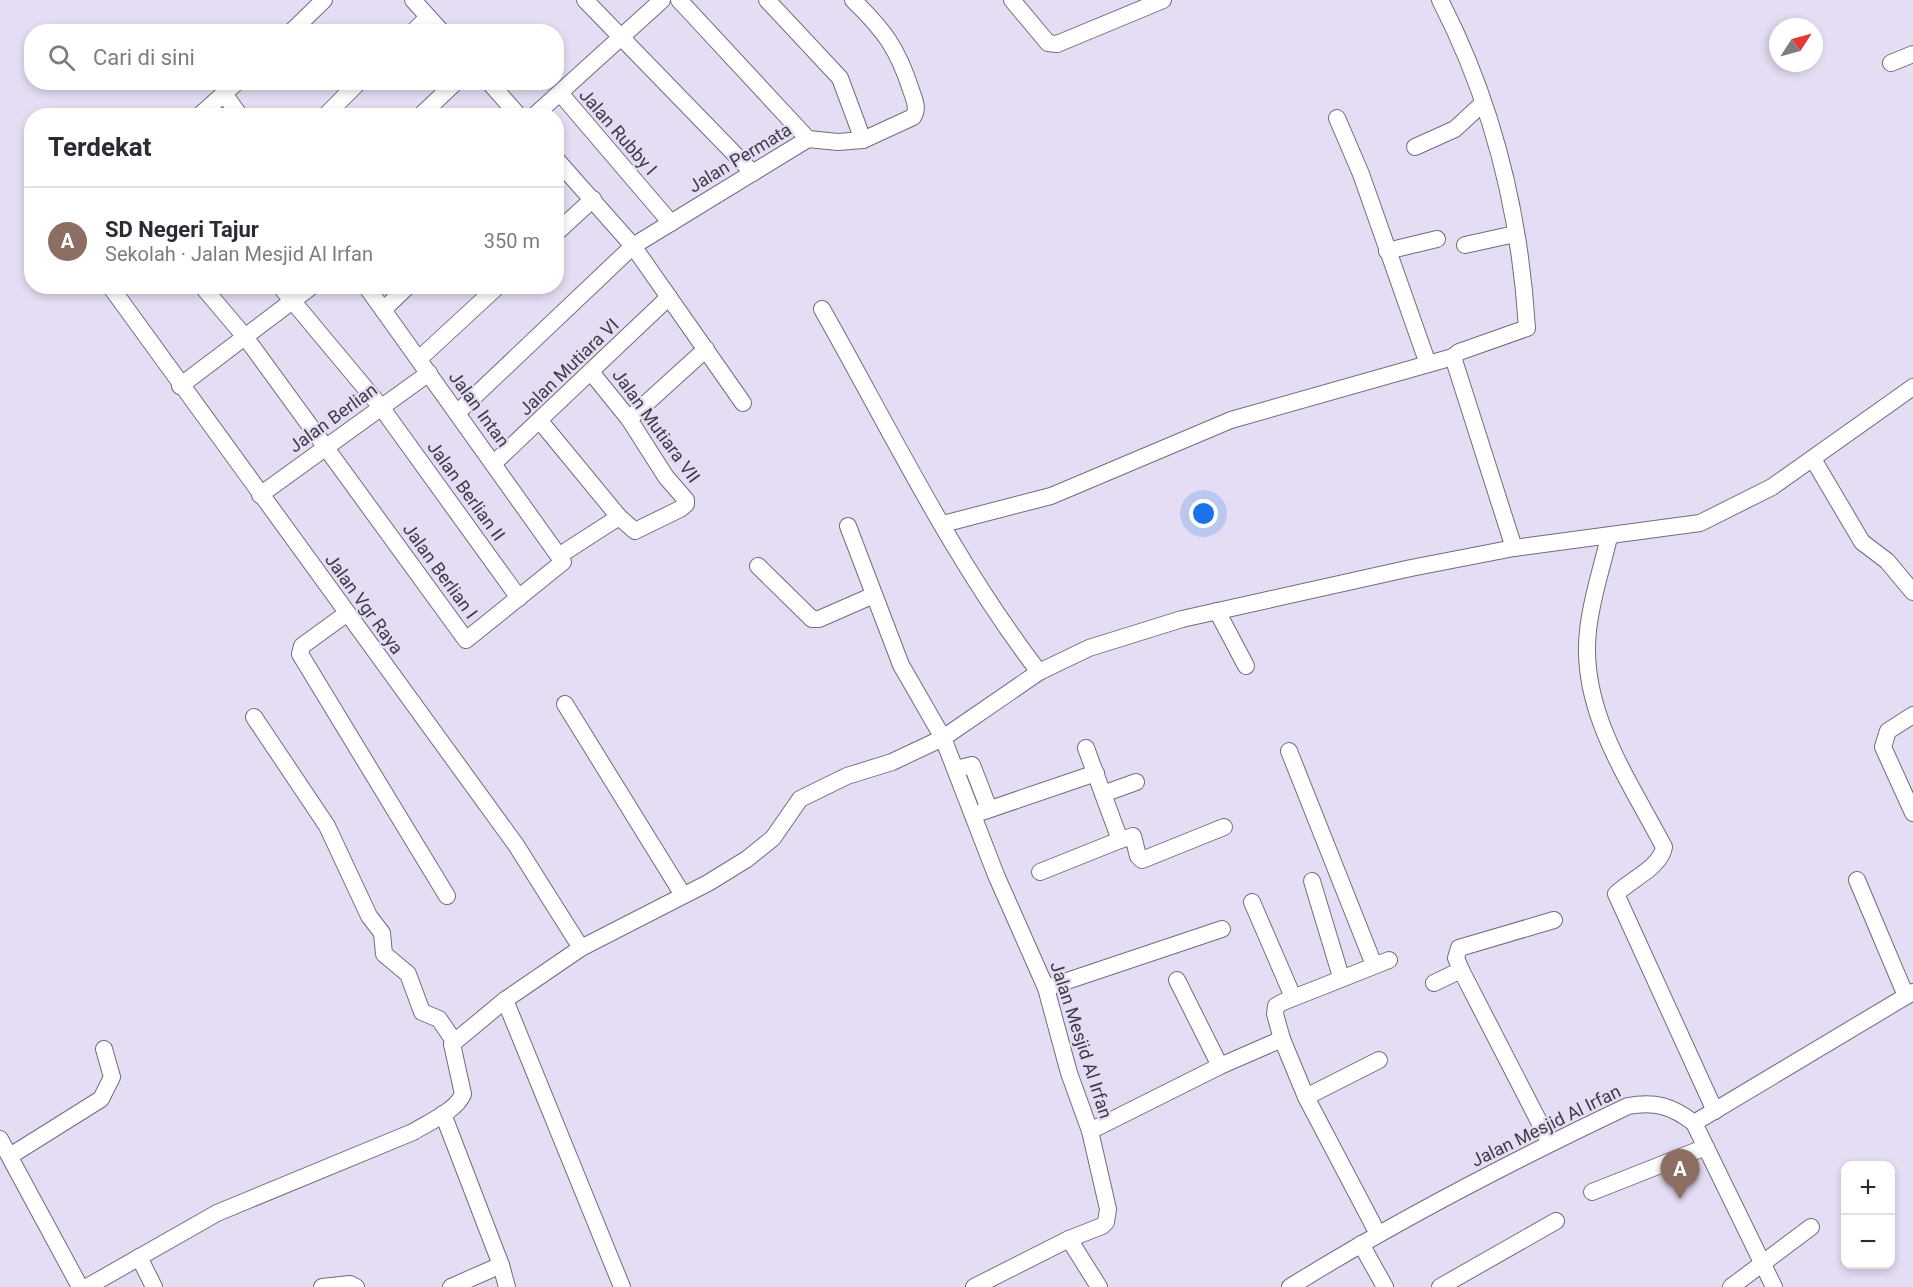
<!DOCTYPE html>
<html lang="id">
<meta charset="utf-8">
<style>
:root{--surface:#fff;--page:#f2f2f3;--text:#2b2b33;--muted:#7c7c81;--line:#e1e1e2;--accent:#0f766e}
body{margin:0;font-family:Roboto,sans-serif;background:var(--page);color:var(--text)}
.controls{position:absolute;right:18px;bottom:18px;display:grid;overflow:hidden;border-radius:12px;box-shadow:0 3px 9px #0003}
.controls button{width:54px;height:54px;display:grid;place-items:center;padding:0;border:0;border-bottom:2px solid var(--line);background:var(--surface);color:var(--text);font:30px sans-serif}
.compass{position:absolute;left:1769px;top:18px;width:54px;height:54px;border-radius:50%;background:var(--surface);box-shadow:0 3px 9px #0003;rotate:54deg}
.you{position:absolute;left:1204px;top:514px;width:21px;height:21px;margin:-15px;border:4px solid #fff;border-radius:50%;background:#1a73e8;box-shadow:0 0 0 9px #1a73e833}
.badge{display:grid;place-items:center;width:39px;height:39px;border-radius:50%;background:var(--accent);color:#fff;font-size:20px;font-weight:700}
.pin{position:absolute;translate:-50% -50px;filter:drop-shadow(0 2px 3px #0008)}
.pin::after{content:'';position:absolute;top:32px;width:21px;height:18px;background:inherit;clip-path:polygon(0 0,100% 0,50% 100%)}
.list{margin:0;padding:0;list-style:none}
h2{display:flex;justify-content:space-between;align-items:center;height:78px;margin:0;padding:0 24px;font-size:26px}
h2 small{font-size:20px;font-weight:400;color:var(--muted)}
.list li{display:grid;grid-template-columns:39px 1fr auto;gap:18px;align-items:center;box-sizing:border-box;height:108px;padding:0 24px;border-top:2px solid var(--line)}
.list b{display:block;font-size:22px;white-space:nowrap}
.list p{margin:0;font-size:20px;white-space:nowrap;color:var(--muted)}
.list em{font-size:20px;font-style:normal;color:var(--muted)}
.icon{flex:none;width:33px;height:33px;fill:none;stroke:currentColor;stroke-width:2;stroke-linecap:round;stroke-linejoin:round}
.map{position:relative;flex:none;width:1913px;height:1287px;overflow:hidden}
.search{position:absolute;background:var(--surface);box-shadow:0 3px 9px #0003;left:24px;top:24px;width:540px;height:66px;display:flex;align-items:center;gap:15px;box-sizing:border-box;padding:0 21px;border-radius:24px;color:var(--muted);font-size:22px}
.panel{position:absolute;background:var(--surface);box-shadow:0 3px 9px #0003;left:24px;top:108px;width:540px;height:186px;border-radius:24px}
.map>svg:first-child{display:block}
.lines{fill:none;stroke-linecap:round;stroke-linejoin:round}
.street-casing{stroke:#736b7e;stroke-width:18}
.street{stroke:#fff;stroke-width:16}
.labels{text-anchor:middle;stroke-width:4.5;stroke-linejoin:round;paint-order:stroke}
.street-label{font-size:18px;fill:#3f3b44;stroke:#e5ddf3}
</style>
<div class="map">
<svg width="1913" height="1287" viewBox="0 0 1913 1287">
<rect width="100%" height="100%" fill="#e5ddf3"/>
<g class="lines">
<g class="street-casing">
<g id="street">
<path d="M413,0l29,32"/>
<path d="M585,0l168,173"/>
<path d="M679,0l129,139"/>
<path d="M767,0l73,78 23,62"/>
<path d="M1012,0l36,43 9,1 106,-44"/>
<path d="M1440,0c52,101 80,214 87,328l-68,24 -6,5 61,191"/>
<path d="M291,32l33,-32"/>
<path d="M413,32l15,-15"/>
<path d="M1891,63l22,-9"/>
<path d="M489,82l30,34"/>
<path d="M560,93l111,130"/>
<path d="M225,95l15,21"/>
<path d="M199,116l38,-34"/>
<path d="M325,116l34,-34"/>
<path d="M420,116l36,-34"/>
<path d="M534,116l128,-116"/>
<path d="M1337,118l24,56 67,190"/>
<path d="M1415,147l40,-18 28,-26"/>
<path d="M556,159l77,87 110,157"/>
<path d="M556,233l37,-34"/>
<path d="M1465,245l50,-11"/>
<path d="M1387,251l50,-12"/>
<path d="M110,286l406,559 65,103"/>
<path d="M202,286l44,52 220,302 97,-78 -197,-276"/>
<path d="M280,286l101,121 138,191"/>
<path d="M822,309c69,122 131,251 217,363"/>
<path d="M383,310l25,-24"/>
<path d="M419,359l79,-73"/>
<path d="M591,372l38,47 37,58 20,23v4l-6,5 -45,22 -16,-14"/>
<path d="M180,386l132,-100"/>
<path d="M457,413l176,-167 175,-107 30,3 25,-2 50,-23c6,-9 1,-18 -2,-27 -13,-41 -27,-60 -58,-90"/>
<path d="M629,419l77,-70"/>
<path d="M540,421l79,96 -59,38"/>
<path d="M1813,459l49,83 25,19 26,31"/>
<path d="M494,463l175,-166"/>
<path d="M260,495l169,-122"/>
<path d="M943,524l108,-28 180,-76 222,-63"/>
<path d="M848,526l53,139 42,73 53,137 50,113 23,85 21,58 18,78 -2,13 -4,4 -33,13"/>
<path d="M1609,537c-7,31 -18,62 -21,94 -9,79 41,149 76,216 -3,20 -34,33 -48,47l99,217"/>
<path d="M758,566l54,53h7l55,-24"/>
<path d="M1217,611l29,55"/>
<path d="M346,614l-44,32 -2,8 147,242"/>
<path d="M565,704l118,191"/>
<path d="M1913,715l-25,16 -5,16 30,66"/>
<path d="M254,717l73,109 42,90 13,17 2,21 24,20 14,38 17,7 15,22"/>
<path d="M1086,748l17,46 33,-12"/>
<path d="M1289,751l85,214"/>
<path d="M956,769l16,-4 17,44"/>
<path d="M973,815l123,-42"/>
<path d="M1120,840l13,-4 5,20 4,4 82,-33"/>
<path d="M1040,872l80,-32 -17,-46"/>
<path d="M1857,880l49,116"/>
<path d="M1312,881l29,96"/>
<path d="M1252,902l41,95"/>
<path d="M1461,970l-5,-12 3,-10 95,-28"/>
<path d="M1177,980l43,86"/>
<path d="M1434,983l27,-13 89,173"/>
<path d="M1046,988l176,-59"/>
<path d="M505,1000l117,287"/>
<path d="M1282,1039l24,58 72,137"/>
<path d="M1306,1097l73,-37"/>
<path d="M443,1114l58,151 6,22"/>
<path d="M1694,1123l80,164"/>
<path d="M1090,1131l130,-65 62,-27 -7,-25 1,-8 7,-4 106,-42"/>
<path d="M0,1139l80,148"/>
<path d="M10,1156l91,-57 11,-22 -8,-28"/>
<path d="M1592,1192l114,-45"/>
<path d="M1361,1244l24,43"/>
<path d="M139,1257l15,30"/>
<path d="M87,1287l130,-74 196,-81c16,-10 43,-21 50,-38l-11,-50 53,-44 76,-52 127,-65 39,-24 26,-21 27,-39 47,-23 45,-14 51,-24 96,-66 50,-24 93,-29 229,-51 103,-20 186,-25 72,-36 141,-100"/>
<path d="M322,1287l28,-3 6,3"/>
<path d="M451,1287l50,-22"/>
<path d="M974,1287l95,-48 30,48"/>
<path d="M1290,1287c109,-68 222,-126 338,-181 27,-5 44,0 66,17l219,-131"/>
<path d="M1440,1287l116,-66"/>
<path d="M1731,1287l80,-60"/>
</g>
</g>
<use href="#street" class="street"/>
</g>
<g class="labels">
<g class="street-label">
<text transform="translate(618 132) rotate(49)" y="6">Jalan Rubby I</text>
<text transform="translate(740 158) rotate(-31)" y="6">Jalan Permata</text>
<text transform="translate(569 367) rotate(-44)" y="6">Jalan Mutiara VI</text>
<text transform="translate(479 409) rotate(54)" y="6">Jalan Intan</text>
<text transform="translate(333 418) rotate(-36)" y="6">Jalan Berlian</text>
<text transform="translate(656 426) rotate(54)" y="6">Jalan Mutiara VII</text>
<text transform="translate(466 491) rotate(54)" y="6">Jalan Berlian II</text>
<text transform="translate(440 571) rotate(54)" y="6">Jalan Berlian I</text>
<text transform="translate(364 604) rotate(54)" y="6">Jalan Vgr Raya</text>
<text transform="translate(1081 1040) rotate(72)" y="6">Jalan Mesjid Al Irfan</text>
<text transform="translate(1546 1126) rotate(-26)" y="6">Jalan Mesjid Al Irfan</text>
</g>
</g>
</svg>
<div class="controls">
<button>+</button>
<button>−</button>
</div>
<svg class="compass" viewBox="-18 -18 36 36"><path d="M0-13l5 13h-10z" fill="#e53935"/><path d="M0 13l5-13h-10z" fill="#7c7c81"/></svg>
<div class="you"></div>
<div class="pin badge" style="left:1680px;top:1199px;background:#8d6e63">A</div>
<div class="search"><svg class="icon" aria-label="search" viewBox="0 0 24 24"><circle cx="10" cy="10" r="6"/><path d="M15 15l6 6"/></svg>Cari di sini</div>
<section class="panel">
<h2>Terdekat<small></small></h2>
<ul class="list">
<li><span class="badge" style="background:#8d6e63">A</span><div><b>SD Negeri Tajur</b><p>Sekolah · Jalan Mesjid Al Irfan</p></div><em>350 m</em></li>
</ul>
</section>
</div>
